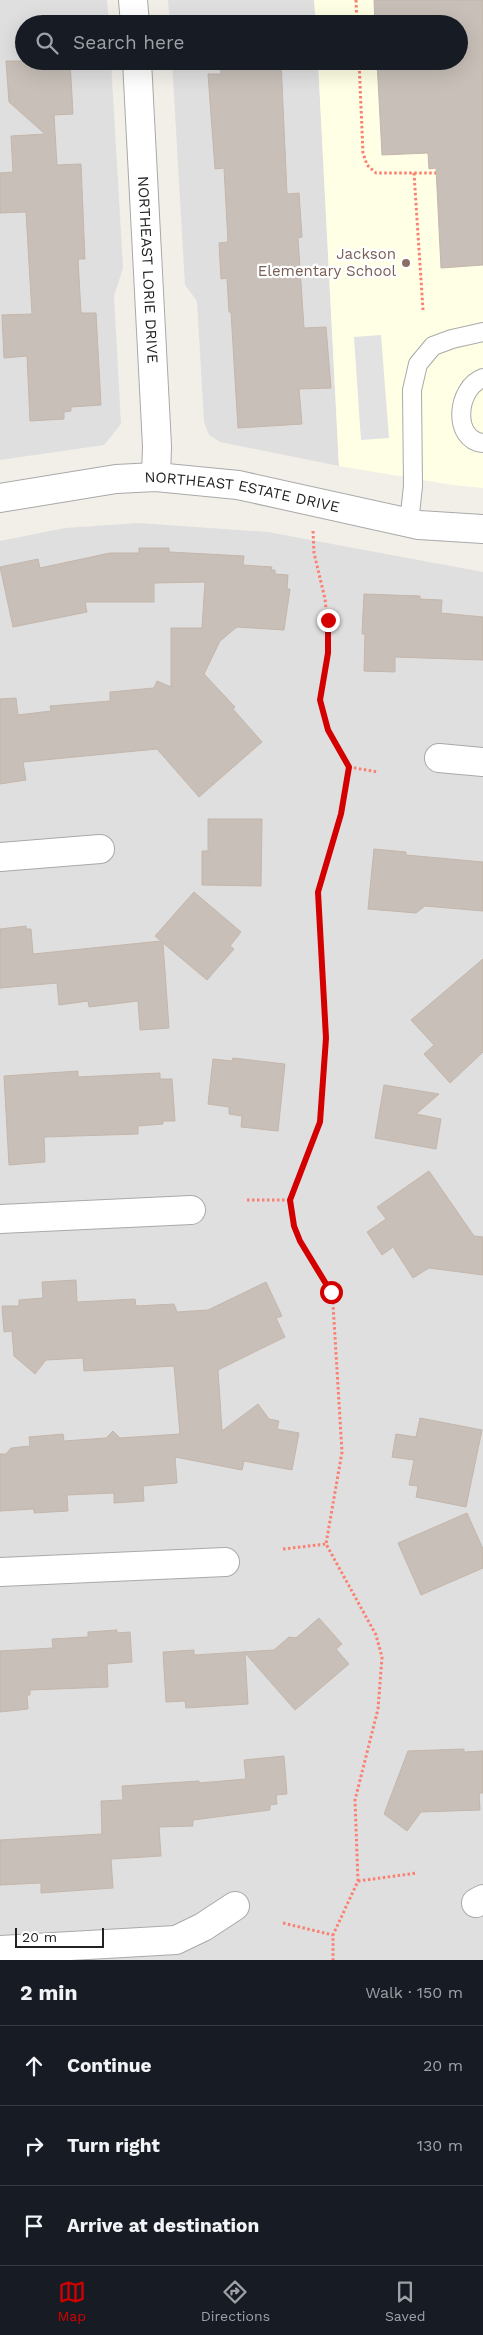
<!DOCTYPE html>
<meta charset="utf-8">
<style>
:root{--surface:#171b24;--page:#20242c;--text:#f1f3f6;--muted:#9ea1a6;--line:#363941;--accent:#d40000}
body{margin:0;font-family:"Work Sans",sans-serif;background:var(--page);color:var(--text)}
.scale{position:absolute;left:15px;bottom:12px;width:89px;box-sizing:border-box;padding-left:5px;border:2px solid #222;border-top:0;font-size:14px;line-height:18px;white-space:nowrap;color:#222;-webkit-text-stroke:4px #fff;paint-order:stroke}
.stop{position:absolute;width:15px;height:15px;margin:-11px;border:4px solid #d40000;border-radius:50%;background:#fff}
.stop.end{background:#d40000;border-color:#fff;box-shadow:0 1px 5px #0008}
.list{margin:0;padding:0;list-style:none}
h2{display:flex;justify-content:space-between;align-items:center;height:65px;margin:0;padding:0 20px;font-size:21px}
h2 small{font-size:16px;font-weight:400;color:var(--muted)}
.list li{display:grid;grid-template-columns:32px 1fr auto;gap:15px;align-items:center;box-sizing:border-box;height:80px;padding:0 20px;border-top:1px solid var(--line)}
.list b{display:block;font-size:19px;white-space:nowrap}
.list em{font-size:16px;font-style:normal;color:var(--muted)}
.icon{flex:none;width:28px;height:28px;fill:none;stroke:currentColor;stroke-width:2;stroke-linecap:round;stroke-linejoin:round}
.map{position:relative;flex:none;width:483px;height:1960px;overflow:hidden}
.search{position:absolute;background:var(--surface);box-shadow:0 5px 20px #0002;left:15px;right:15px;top:15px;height:55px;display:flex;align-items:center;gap:12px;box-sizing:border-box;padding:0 18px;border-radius:28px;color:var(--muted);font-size:19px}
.sheet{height:305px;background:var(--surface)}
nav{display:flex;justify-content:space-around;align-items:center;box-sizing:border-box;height:70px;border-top:1px solid var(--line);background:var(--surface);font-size:14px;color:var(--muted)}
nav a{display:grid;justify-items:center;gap:2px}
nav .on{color:var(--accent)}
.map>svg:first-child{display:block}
.residential{fill:#e0dfdf}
.education{fill:#ffffe5}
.parking{fill:#e2e2e2}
.building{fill:#c7bfb8;stroke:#c4b6ab}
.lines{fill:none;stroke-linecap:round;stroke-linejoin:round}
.lane-casing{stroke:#a9a9a9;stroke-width:20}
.street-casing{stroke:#a9a9a9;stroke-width:30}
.path{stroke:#fa8072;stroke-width:3;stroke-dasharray:2.5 2.5;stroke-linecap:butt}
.lane{stroke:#fff;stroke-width:18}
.street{stroke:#fff;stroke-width:28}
.route{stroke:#d40000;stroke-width:6}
.education-dot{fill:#8d6e63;stroke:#fff;stroke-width:2}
.labels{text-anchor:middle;stroke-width:4.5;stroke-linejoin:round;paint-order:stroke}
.education-label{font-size:15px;fill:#785e54;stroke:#fff;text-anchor:end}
.street-label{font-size:15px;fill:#222;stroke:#fff}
</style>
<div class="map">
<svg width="483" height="1960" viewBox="0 0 483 1960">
<rect width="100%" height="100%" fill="#f2efe9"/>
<g class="residential">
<path d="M0,0h107l2,24h-85v37h87l12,207 -9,28 7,128 -17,21 -104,15z"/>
<path d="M168,0h146l2,24h-146z"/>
<path d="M172,61h146l21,405 -119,-24 -11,-7 -5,-13 -7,-121 -12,-16z"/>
<path d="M139,523l129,9 215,40v1388h-483v-1419l65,-13z"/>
</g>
<path class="education" d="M314,0h169v488l-30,-3 -114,-19 -21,-405h141v-37h-143z"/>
<path class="parking" d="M381,335l8,103 -28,2 -7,-103z"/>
<g class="building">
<path d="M374,0h109v265l-42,3 -5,-100 -7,1 -1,-16 -46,2 -5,-94h82v-37h-84z"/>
<path d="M6,61h64l3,53 -19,1 3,50 24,-1 4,95h-7l3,54h15l5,92 -30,2v4l-7,1v7l-34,2 -3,-65 -23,2 -2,-43 30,-1 -6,-102 -26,1v-40l13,-1 -2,-36 34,-2 -36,-32z"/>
<path d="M220,61h61l6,133 12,-1 3,44 -4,1 6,90 22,-1 5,61 -32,1 3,35 -64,4 -7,-116h-2l-2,-34 -6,1 -2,-36 9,-1 -4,-74 -9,1 -7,-95h13z"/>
<path d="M139,548h30v4l75,4 -1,9 29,2 -1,3h4v4l13,1 -1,14h3l-6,41 -47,-3 -17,14 -16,33 31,33 -2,2 29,33 -63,55 -42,-48 -134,13 3,18 -26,4v-85l16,-1 2,17 33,-4 -1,-5 60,-5v-9l44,-4 3,-7 14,6v-59h31l3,-46 -51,1v19h-69l2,10 -74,15 -13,-60 38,-8 2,9 70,-15h29z"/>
<path d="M364,594l56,2v3l22,1 -1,13 42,4v43l-88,-3v15l-31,-1 1,-37h-3z"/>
<path d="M208,819h54l-1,67 -59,-1v-34h6z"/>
<path d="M374,849l32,3v3l77,7v49l-58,-5 -9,7 -48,-4z"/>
<path d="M194,892l47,40 -11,14 4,3 -27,31 -44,-37 6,85 -29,2 -2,-29 -49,6 -1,-6 -29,4 -2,-22 -57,5v-59l26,-3v3h5l2,25 128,-13 -6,-5z"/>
<path d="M483,959v93l-33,31 -26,-29 10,-9 -23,-25z"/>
<path d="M233,1058l52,6 -7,67 -37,-4 1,-11 -13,-2v-7l-21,-3 5,-45 19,2z"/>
<path d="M78,1071v6l82,-4v6h12l3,42h-12v3l-25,2v8l-94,3 1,25 -36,3 -5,-89z"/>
<path d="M384,1085l55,9 -23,20 25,5 -5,30 -61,-11z"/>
<path d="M429,1171l45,65 9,1v38l-54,-7 -16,10 -20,-31 -11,8 -15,-23 19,-13 -9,-12z"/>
<path d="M76,1280l1,22 58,-3 1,7 38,-2 3,8 31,-2 58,-28 16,34 -6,2 9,19 -67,33 4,61 36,-27 11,15 10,2 -2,8 22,4 -7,37 -48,-9 -2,9 -67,-13 2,26 -34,3 1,15 -30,2v-10l-47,2 1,16 -34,2v-4l-34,2v-57h6l5,-6 19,-2 -1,-9 34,-3 1,7 42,-3 7,-7 7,7 60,-4 -6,-68 -90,5 -1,-13 -37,2 -11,14 -21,-18 -2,-25 -8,1 -2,-26h17v-6l24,-2 -1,-16z"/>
<path d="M420,1418l62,12 -16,77 -50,-10 2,-11 -9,-1 5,-25 -22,-3 4,-23 20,3z"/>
<path d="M467,1513l16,36v19l-62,27 -23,-52z"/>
<path d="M319,1618l23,26 -6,5 13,15 -54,46 -50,-57 3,51 -62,4 -1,-7 -19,1 -3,-50 31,-2v5l80,-5 15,-13 7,1z"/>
<path d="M117,1630v3l13,-1 2,30 -25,2 1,23 -78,3v5h-3l1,14 -28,3v-61l53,-3 -1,-9 36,-2v-5z"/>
<path d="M464,1749v3l19,-1v42h-4l1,17 -59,2 -14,19 -23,-17 24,-63z"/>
<path d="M284,1756l3,38 -11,1 1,9 -7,1v5l-77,10v6l-34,1 2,29 -50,3 2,29 -72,5v-10l-41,2v-45l102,-6 -1,-33 22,-1 -1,-14 77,-5v2l47,-4 -2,-19z"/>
</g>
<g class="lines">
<g class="lane-casing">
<g id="lane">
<path d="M483,378c-27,10 -31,62 0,65"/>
<path d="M409,523l4,-37 -1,-96 6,-26 15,-18 19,-7 31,-7"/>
</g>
</g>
<g class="street-casing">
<g id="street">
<path d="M133,0l2,24"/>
<path id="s1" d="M137,61l20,385 -1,31"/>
<path id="s2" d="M0,498l116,-19 40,-2 82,8 181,40 64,4"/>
<path d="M439,758l44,4"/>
<path d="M0,857l100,-8"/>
<path d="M0,1219l191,-9"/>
<path d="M0,1572l225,-10"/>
<path d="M476,1903l7,-4"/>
<path d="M0,1950l176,-10 27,-13 32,-21"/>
</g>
</g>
<g class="path">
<path d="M356,0l1,24"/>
<path d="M359,61l4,92 4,12 9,8h60"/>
<path d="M414,173l9,137"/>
<path d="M313,531l1,22 11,46 4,40 -9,61 8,30 21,37 -8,47 -23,78 9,146 -7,84 -30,78 5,26 5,15 27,43 6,20 9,148 -16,92 50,91 6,22 -4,52 -23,91 3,81 -25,54v25"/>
<path d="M349,767l29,5"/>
<path d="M247,1200h42"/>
<path d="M283,1549l43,-5"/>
<path d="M358,1881l59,-8"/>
<path d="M283,1923l50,12"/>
</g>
<use href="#lane" class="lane"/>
<use href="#street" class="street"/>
</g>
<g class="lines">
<path class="route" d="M328,620v33l-8,47 8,30 21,37 -8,47 -23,78 8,146 -6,84 -30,78 4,26 6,15 31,51"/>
</g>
<circle class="education-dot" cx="406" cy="263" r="5"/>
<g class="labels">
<g class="education-label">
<text x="396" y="259">Jackson<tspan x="396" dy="17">Elementary School</tspan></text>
</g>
<g class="street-label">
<text dy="5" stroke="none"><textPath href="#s1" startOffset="209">NORTHEAST LORIE DRIVE</textPath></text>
<text dy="5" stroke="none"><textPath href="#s2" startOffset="245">NORTHEAST ESTATE DRIVE</textPath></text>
</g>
</g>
</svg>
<div class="scale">20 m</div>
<div class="stop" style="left:331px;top:1292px"></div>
<div class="stop end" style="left:328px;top:620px"></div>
<div class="search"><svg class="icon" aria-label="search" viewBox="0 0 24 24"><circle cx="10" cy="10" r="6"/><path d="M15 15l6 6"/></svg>Search here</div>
</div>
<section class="sheet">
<h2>2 min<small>Walk · 150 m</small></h2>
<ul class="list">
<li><svg class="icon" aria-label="ahead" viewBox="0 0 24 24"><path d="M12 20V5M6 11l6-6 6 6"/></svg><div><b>Continue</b></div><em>20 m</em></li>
<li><svg class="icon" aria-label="right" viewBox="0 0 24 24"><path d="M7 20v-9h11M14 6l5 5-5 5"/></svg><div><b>Turn right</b></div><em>130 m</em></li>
<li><svg class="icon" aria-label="arrive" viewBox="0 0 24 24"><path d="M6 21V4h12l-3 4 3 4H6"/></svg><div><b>Arrive at destination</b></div></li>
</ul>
</section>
<nav>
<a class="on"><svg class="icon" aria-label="map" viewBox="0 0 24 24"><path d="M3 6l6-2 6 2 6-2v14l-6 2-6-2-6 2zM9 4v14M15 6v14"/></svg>Map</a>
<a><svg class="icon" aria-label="directions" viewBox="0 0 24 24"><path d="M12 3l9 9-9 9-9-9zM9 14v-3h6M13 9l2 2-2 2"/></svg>Directions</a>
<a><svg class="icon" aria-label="saved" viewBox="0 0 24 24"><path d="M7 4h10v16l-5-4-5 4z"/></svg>Saved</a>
</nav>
